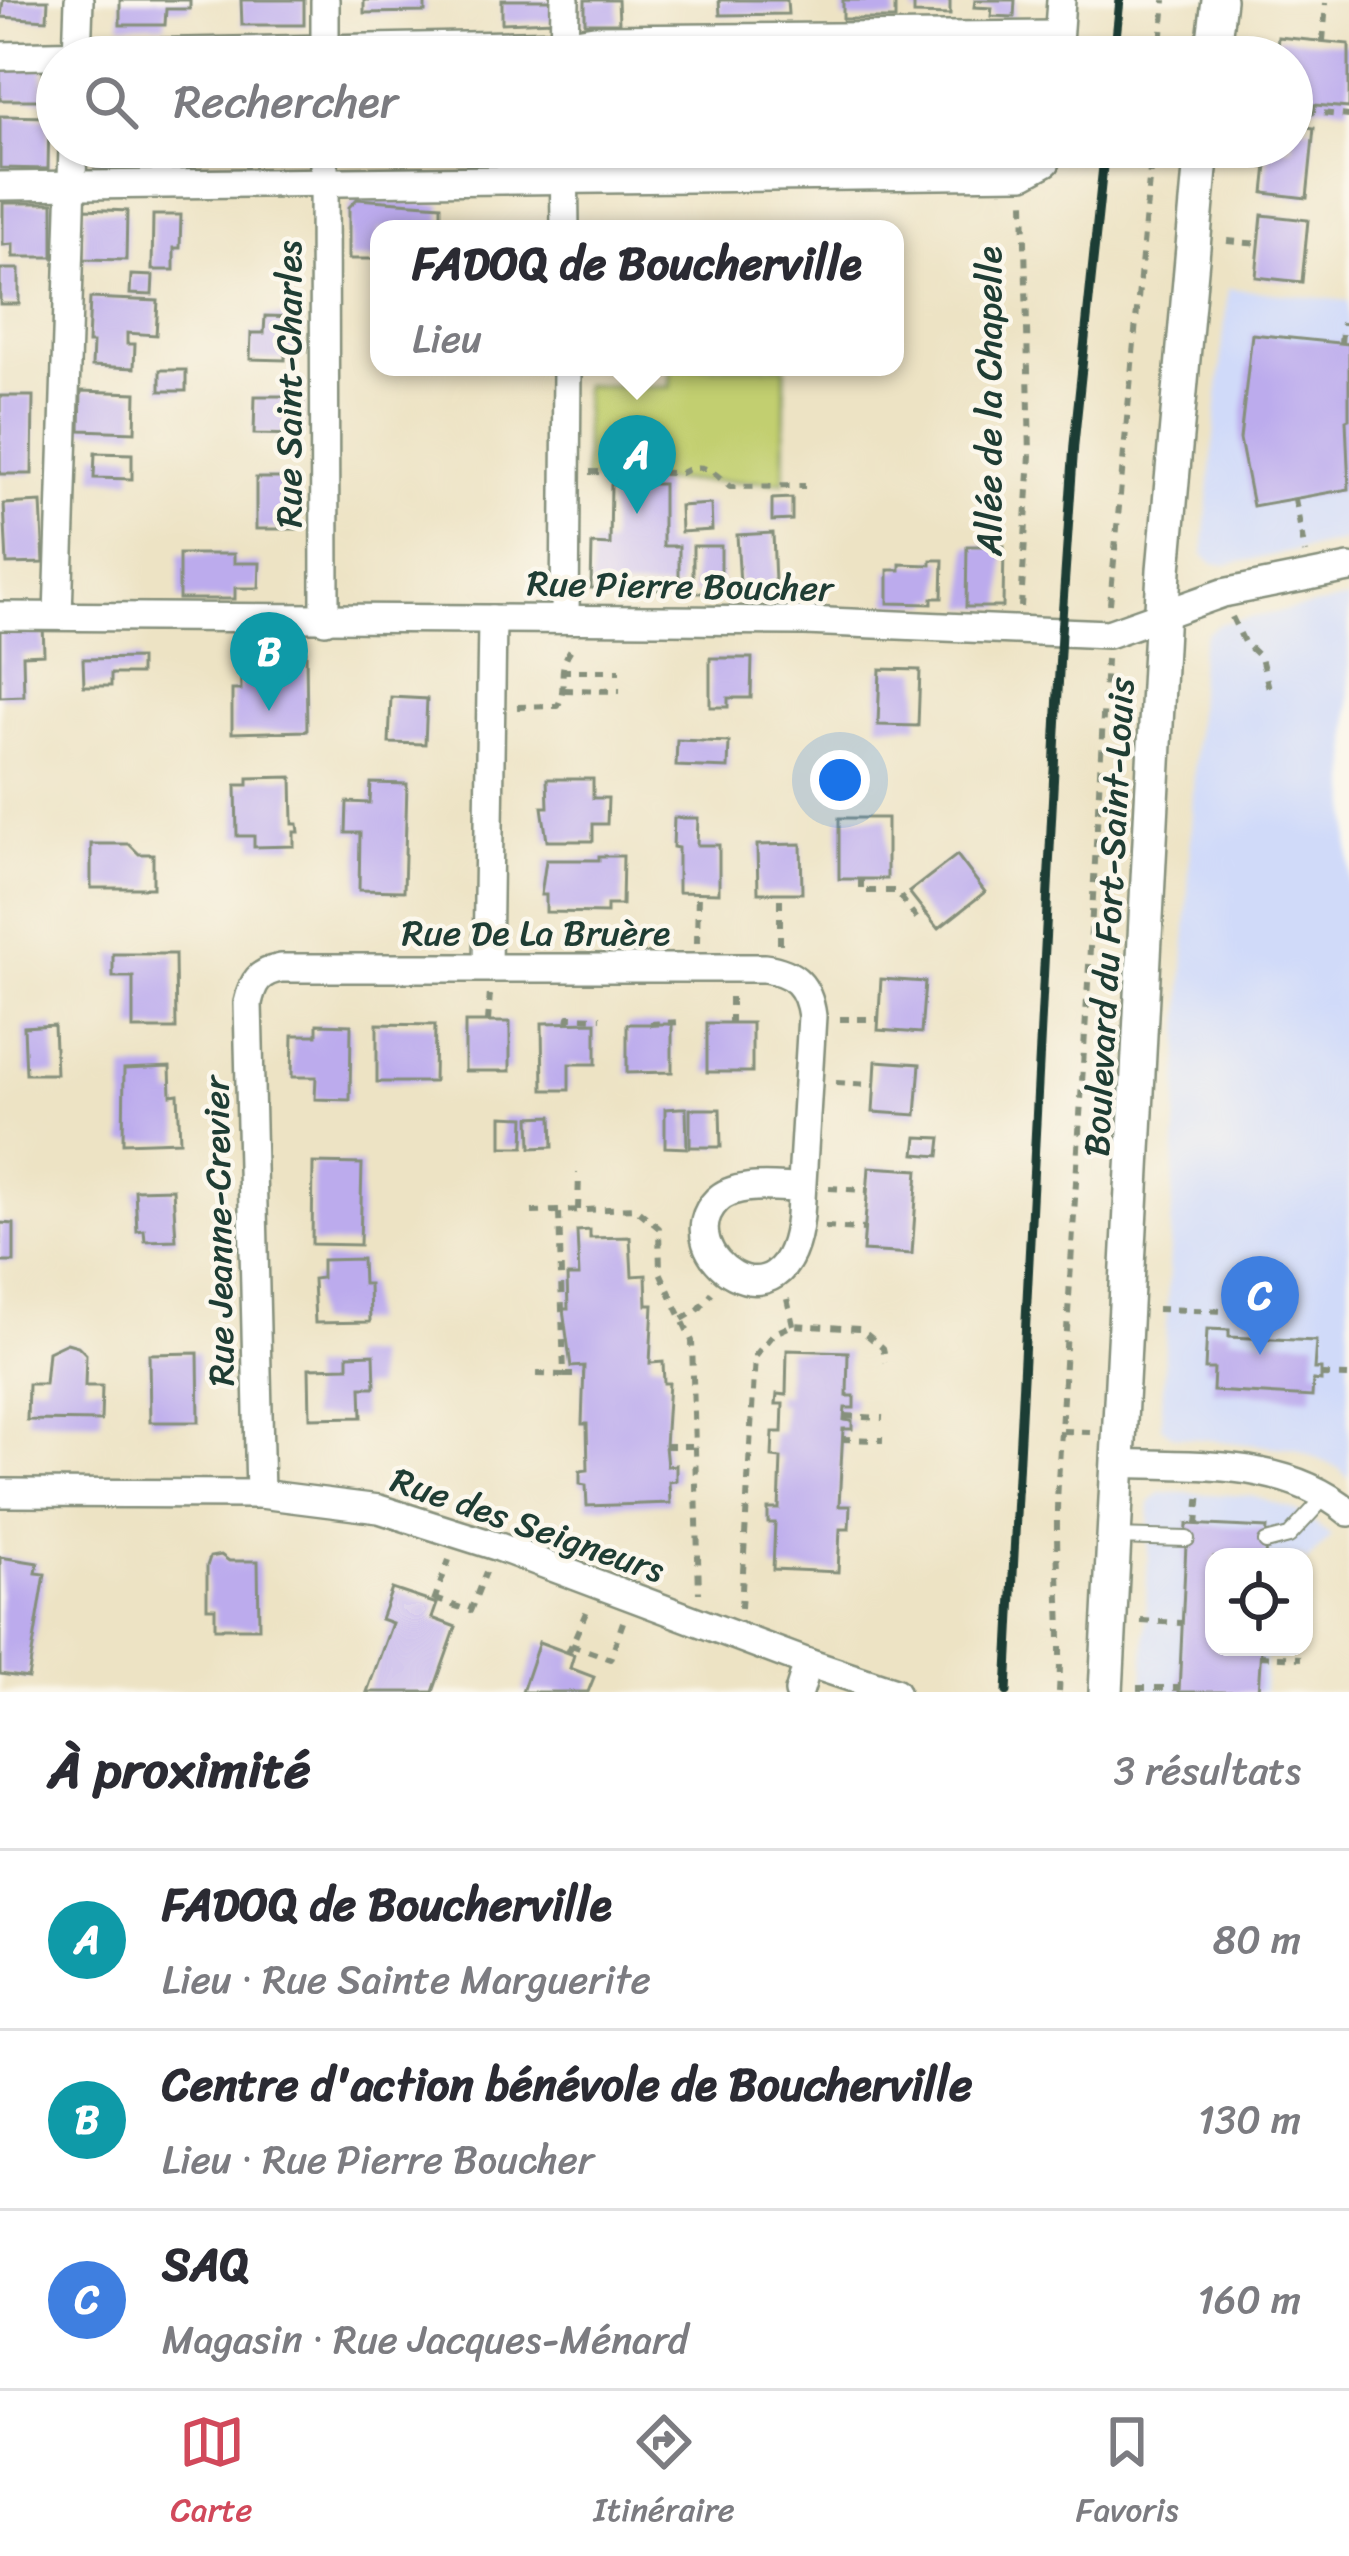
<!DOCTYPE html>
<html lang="fr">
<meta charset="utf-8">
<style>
:root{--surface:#fff;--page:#f2f2f3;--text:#2b2b33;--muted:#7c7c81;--line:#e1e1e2;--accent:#d1495b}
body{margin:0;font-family:Sriracha,sans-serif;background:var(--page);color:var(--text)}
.controls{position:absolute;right:36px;bottom:36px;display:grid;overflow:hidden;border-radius:24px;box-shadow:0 3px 9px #0004}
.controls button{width:108px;height:108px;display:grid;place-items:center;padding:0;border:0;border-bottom:3px solid var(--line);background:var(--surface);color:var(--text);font:60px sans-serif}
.you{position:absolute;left:840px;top:780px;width:42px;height:42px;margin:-30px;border:9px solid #fff;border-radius:50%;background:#1a73e8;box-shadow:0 0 0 18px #1a73e833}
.badge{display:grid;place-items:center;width:78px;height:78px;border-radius:50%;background:var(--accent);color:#fff;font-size:39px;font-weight:700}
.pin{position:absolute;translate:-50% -99px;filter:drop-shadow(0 3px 6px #0008)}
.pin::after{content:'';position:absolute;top:63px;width:42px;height:36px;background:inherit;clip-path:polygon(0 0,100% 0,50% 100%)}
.popup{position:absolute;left:370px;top:220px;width:534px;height:156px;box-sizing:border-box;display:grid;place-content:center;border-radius:24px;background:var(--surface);filter:drop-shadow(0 3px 9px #0005);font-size:39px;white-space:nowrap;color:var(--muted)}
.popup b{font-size:45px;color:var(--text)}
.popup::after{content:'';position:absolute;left:50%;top:100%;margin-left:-24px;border:24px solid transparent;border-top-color:var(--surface)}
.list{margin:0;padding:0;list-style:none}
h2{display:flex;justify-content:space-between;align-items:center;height:156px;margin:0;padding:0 48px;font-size:51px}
h2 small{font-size:39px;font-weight:400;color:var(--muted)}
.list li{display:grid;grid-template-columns:78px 1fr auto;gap:36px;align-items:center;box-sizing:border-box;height:180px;padding:0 48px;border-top:3px solid var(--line)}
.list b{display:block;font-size:45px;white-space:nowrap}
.list p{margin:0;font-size:39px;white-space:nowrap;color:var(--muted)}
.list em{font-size:39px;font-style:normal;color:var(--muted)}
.icon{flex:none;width:66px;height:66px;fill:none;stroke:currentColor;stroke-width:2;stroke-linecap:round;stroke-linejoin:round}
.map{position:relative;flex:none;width:1349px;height:1692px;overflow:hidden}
.search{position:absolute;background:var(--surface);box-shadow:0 3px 9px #0004;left:36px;right:36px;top:36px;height:132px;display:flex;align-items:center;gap:30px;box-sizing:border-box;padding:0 42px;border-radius:66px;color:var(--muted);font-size:45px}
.sheet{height:696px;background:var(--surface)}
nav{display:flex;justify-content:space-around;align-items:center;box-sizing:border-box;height:168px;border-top:3px solid var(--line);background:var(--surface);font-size:33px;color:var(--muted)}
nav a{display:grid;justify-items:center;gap:6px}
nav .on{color:var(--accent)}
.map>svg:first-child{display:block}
.built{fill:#d0daf9}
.green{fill:#c2cf70;stroke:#708652;stroke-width:3}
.building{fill:#bcabed}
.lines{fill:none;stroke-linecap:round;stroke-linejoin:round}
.service-casing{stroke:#86907c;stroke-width:18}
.minor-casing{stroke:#86907c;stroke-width:32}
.tertiary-casing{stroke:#86907c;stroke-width:38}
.path{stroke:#86907c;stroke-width:6;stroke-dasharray:9 9;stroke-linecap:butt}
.service{stroke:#fff;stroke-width:14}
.minor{stroke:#fff;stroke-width:27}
.tertiary{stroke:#fff;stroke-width:33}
.rail{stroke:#1f3d34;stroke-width:9}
.labels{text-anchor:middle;stroke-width:9;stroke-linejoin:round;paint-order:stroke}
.street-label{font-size:36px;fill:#1f3d34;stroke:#fbf7ec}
</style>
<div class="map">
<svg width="1349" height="1692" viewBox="0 0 1349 1692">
<rect width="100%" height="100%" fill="#fbf7ec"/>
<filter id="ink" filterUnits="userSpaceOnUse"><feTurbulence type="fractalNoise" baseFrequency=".00833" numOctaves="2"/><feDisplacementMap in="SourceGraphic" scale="24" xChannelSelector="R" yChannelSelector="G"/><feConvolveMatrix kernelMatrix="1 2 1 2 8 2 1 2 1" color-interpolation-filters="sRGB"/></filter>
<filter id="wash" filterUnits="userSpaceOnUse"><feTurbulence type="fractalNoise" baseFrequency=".004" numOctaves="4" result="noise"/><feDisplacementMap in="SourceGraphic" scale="48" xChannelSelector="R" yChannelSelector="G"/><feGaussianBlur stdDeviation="2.7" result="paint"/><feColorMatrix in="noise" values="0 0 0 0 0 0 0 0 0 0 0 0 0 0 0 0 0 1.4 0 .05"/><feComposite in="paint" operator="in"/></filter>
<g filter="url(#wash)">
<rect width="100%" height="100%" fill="#ede3c4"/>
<g class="built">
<path d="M1228,288l121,13v239l-123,25 -13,-2 -10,-8z"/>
<path d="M1349,599v880l-11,-11 -43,-19 -122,-13 -12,-9 39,-776 6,-18 15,-10z"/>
<path d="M1161,1492l91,4 43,14 37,26 -28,27v-6h-90v90h52l-2,45h-121l7,-190z"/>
</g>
<path class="green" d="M671,367h114l-1,115 -199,-2 -1,-95 86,2z"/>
<g id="blocks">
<g class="building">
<path d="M3,0h45l-1,20 -46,-3z"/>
<path d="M120,0h70v9h-24l-1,16h-45z"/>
<path d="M241,0h63v25h-62z"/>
<path d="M364,0h61v12l-61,1z"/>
<path d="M502,0h51l1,21 -52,2z"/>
<path d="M585,0h33l1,23h-34z"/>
<path d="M719,0h68l1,14 -68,1z"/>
<rect x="843" y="0" width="52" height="19"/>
<path d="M914,0h36v15l-36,-1z"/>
<path d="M975,0h40l-1,17 -23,-1 1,-8 -18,-1z"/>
<path d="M1278,37l71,7v64l-57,-5v-46h-16z"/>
<path d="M0,65h43l1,35h-44z"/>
<path d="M0,116l49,1 -1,52 -48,-1z"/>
<path d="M1292,125l22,3 -7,70 -43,-5 5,-46h23z"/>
<path d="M96,147h45l-1,19h-44z"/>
<path d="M957,147h44v9l-44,-1z"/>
<path d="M357,199l84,6v24h-62v30h-30v-52z"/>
<path d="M3,203h50v54h-40v-13l-10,1z"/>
<path d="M85,209l42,2 -1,49 -42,-1z"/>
<path d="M153,215h28l-1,33h-6v22h-22z"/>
<path d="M1262,215l46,5 -6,62 -46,-5z"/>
<rect x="0" y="269" width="19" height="35"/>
<path d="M131,275l22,1 -1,19 -22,-1z"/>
<path d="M90,298l68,3 -2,34 -29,-2v11h8l-1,24 -42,-2 1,-23h-5z"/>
<path d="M265,316l36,1 -2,38h-14v5l-35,-1 1,-26h13z"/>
<path d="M1252,334l97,10v75l-3,1 3,69 -96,17 -13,-67z"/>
<rect x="160" y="370" width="26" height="21"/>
<path d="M81,391l55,2 -1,39 -55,-2z"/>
<path d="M0,396h33l-1,78h-32z"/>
<path d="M255,396h48v39l-49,-1z"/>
<path d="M95,453l37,1v25l-38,-1z"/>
<rect x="256" y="478" width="41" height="51"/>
<path d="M611,484h52v62h16v43l-88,-1 1,-44 18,1z"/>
<path d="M792,498v22l-20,1v-22z"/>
<path d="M41,502l3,61 -37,1 -3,-60z"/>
<path d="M711,504l1,26 -31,2 -1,-26z"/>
<path d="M773,533l2,50 -35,1 -3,-49z"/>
<rect x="693" y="546" width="28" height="47"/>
<path d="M967,546h37l-1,61h-37z"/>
<path d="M179,554h55v9h26l-1,25h-24v11h-56z"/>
<path d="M931,560h12l-1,38h-10v6l-44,-1v-33h12v-6l31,1z"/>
<path d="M43,623l1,31 -21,1 1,41 -24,1v-72z"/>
<path d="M306,651l1,80 -75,2v-43h9l-1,-38z"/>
<path d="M140,658v16h-29v12h-27l-1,-27z"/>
<path d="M710,658h42l-1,40h-23v9h-18z"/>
<path d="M880,669l40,1 -2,56 -40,-1z"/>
<path d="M391,697l36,2 -2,45 -36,-1z"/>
<path d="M677,740l52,2 -1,26 -52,-2z"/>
<path d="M292,777l1,47h5l1,8h-5v14l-40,1v-11h-17l-1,-51h12v-7z"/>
<path d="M547,779h46v19h15l-1,26h-14v17h-46l-5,-34h6z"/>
<path d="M371,783l36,1 -3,107 -45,-1 1,-57h-14l1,-31 23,1z"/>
<path d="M674,818h24l-1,27h22v48l-41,-1v-44l-5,-1z"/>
<rect x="839" y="818" width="48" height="61"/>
<path d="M91,844h38l10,10h14v34h-62z"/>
<path d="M801,844l1,49h-44l-1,-48z"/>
<path d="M957,855l28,37 -47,37 -29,-37z"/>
<path d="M599,856h24l-1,49h-15v8l-61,-1v-17h-5l5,-35h53z"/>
<path d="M113,954h62l1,75h-43v-52h-20z"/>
<path d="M881,979l44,3 -4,51 -43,-3z"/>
<rect x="465" y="1022" width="45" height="49"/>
<path d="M596,1022v42h-27v26h-26l-1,-67z"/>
<rect x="707" y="1023" width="45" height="49"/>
<path d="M317,1024l34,1 -1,75 -35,-1 1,-22h-24l1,-42h24z"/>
<path d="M377,1024l58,1 -1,57h-57z"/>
<path d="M627,1024h45v48l-45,1z"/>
<path d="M54,1025l2,49h-30l-2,-47z"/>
<path d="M876,1061l44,3 -4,51 -43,-3z"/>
<path d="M170,1067l1,28 7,-1 2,47 -57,2 1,-74z"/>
<path d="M680,1108h6l1,40 -22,-1v-38z"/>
<path d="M690,1109h30l1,38h-31z"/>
<path d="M502,1116l23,1 -1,30h-22z"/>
<path d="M552,1116l1,31 -22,1 -1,-31z"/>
<path d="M917,1137l24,1 -2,18 -24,-2z"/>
<path d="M313,1163l49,1 -2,81 -48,-1z"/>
<path d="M869,1167l49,3 -6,84 -49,-3z"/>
<path d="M173,1189l3,51 -31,1 -1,-11 -7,1 -2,-41z"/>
<path d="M0,1223l14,1v38h-14z"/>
<path d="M590,1230v8l40,-1 2,39 14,-1 1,30h6l-3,58 13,-1 1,21h5l-4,63 2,20 9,-1v16l-7,1 1,21 -83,3 -1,-21 -6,-1v-13l8,-1 -1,-46h-5l2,-58 -13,1 -8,-58h5l-1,-33h12l-2,-45z"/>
<path d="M362,1259l1,25h6l1,38 -55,1 -2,-44 9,-1v-18z"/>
<path d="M1207,1329l22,1v7l87,4 -2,28h7v12l-8,-1 -1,17 -99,-6 1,-22h-9z"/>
<path d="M67,1343l11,3 8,8 -1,32h17l-1,35 -74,-1 1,-36h17l3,-32z"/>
<path d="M787,1350l61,2 -1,44h7v12h-9l-1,12 8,1v8h-9l-4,77h11l-1,23h-9l-2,43 -65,-3 2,-46h-7v-14h11l2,-51 -9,-1 1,-25h9l1,-28h-7l1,-10 9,1z"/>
<path d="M198,1353l1,69h-49l-1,-68z"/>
<path d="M374,1354l1,33h-14l1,30 -52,1 -1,-50 39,-1v-12z"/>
<path d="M1187,1524l80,4 -2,29h-51v90h47l-3,45h-79z"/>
<path d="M221,1555l8,6h29l1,67h-44v-20h-8v-42l3,-9z"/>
<path d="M0,1557l38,6 -2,10 9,1 -17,104 -28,-4z"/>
<path d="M392,1589l45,15 -5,14 24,9 -23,65h-66l25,-69 -11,-4z"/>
<path d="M539,1642l35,13 -4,13 24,9 -6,15h-66z"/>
</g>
</g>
</g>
<g filter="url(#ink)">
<use href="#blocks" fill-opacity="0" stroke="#86907c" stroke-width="3"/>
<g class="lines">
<g class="service-casing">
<g id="service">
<path d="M1114,1537l73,2"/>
<path d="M1266,1542l23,-6 37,-40"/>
</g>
</g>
<g class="minor-casing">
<g id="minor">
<path d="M0,56l564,-12 30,-5 464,-4"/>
<path d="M77,57l2,-57"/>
<path d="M325,57v-57"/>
<path d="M564,57l1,-57"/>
<path d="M1057,57l4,-57"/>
<path d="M324,147l1,473"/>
<path d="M564,147l1,82"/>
<path d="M0,186l1024,-12 22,-12 4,-15"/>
<path d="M58,615l15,-468"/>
<path d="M0,616l805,5 303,13 115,-41 126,-25"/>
<path d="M565,618l2,-251"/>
<path d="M487,967l5,-348"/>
<path d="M1118,1463c80,4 166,-5 231,49"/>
<path d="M0,1493l260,1 119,15 120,38 309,116"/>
<path d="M260,1494l-12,-491c5,-22 11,-31 33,-35h483c31,4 44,18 48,48l-12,200c-12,127 -135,36 -83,-16 19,-19 61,-12 84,-12"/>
<path d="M799,1692l9,-29 87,29"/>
</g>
</g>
<g class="tertiary-casing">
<g id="tertiary">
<path d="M1212,57l7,-57"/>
<path d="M1106,1692l58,-1122 38,-423"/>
</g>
</g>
<g class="path">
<path d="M1323,41l3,-38"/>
<path d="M1160,57l5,-57"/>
<path d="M1313,105v7l36,4"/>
<path d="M1236,154l32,3"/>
<path d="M1227,241l32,3"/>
<path d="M1341,343l2,-21"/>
<path d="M590,472l91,1c22,-13 33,-1 49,14l75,-1"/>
<path d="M637,472l1,-26"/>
<path d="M1295,499l10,54"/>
<path d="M1110,604l42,-457"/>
<path d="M1021,607l9,-152 -6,-254"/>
<path d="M1232,617l12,25 17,16 8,30"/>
<path d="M561,671h59"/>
<path d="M564,690l56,1"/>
<path d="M517,707l41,-1c11,-26 -4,-35 16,-61"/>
<path d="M861,879v12h35l21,28 8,-6"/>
<path d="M697,943l1,-51"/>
<path d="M780,944v-51"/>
<path d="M731,997v26"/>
<path d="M840,1019h39"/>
<path d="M488,1022l2,-30"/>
<path d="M568,1022l1,-5 32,1"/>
<path d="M650,1024l30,-2"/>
<path d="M836,1083l39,2"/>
<path d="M829,1188l38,2"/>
<path d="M578,1210l1,-37"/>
<path d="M532,1212l103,-4 24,20 1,44 32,69 7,252"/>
<path d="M825,1227l39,2"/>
<path d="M787,1299l6,26"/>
<path d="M1157,1309l68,2"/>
<path d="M682,1319l17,-10 13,-16"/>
<path d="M537,1374l27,1 -5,-164"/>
<path d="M564,1375h21"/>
<path d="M1321,1375l28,1"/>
<path d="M845,1416l38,2"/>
<path d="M1063,1431l27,1"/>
<path d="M842,1439l41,1"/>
<path d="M665,1446h30"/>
<path d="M1197,1525l3,-34"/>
<path d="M435,1599l35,12 16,-39"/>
<path d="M434,1601l15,-41"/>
<path d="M741,1608l14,-252 18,-22 20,-9 67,4 23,19 3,14"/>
<path d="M1141,1621l41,2"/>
<path d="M571,1645l39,14 13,-37"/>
<path d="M568,1653l20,-45"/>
<path d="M1260,1656l41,2"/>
<path d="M1137,1688h42"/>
<path d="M1059,1692c4,-70 -5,-141 -1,-210 16,-275 34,-549 48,-823"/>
</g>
<use href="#service" class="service"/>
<use href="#minor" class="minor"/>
<use href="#tertiary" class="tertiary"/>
<g class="rail">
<path d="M1114,57l6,-57"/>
<path d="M1007,1692l54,-1059 13,-189 31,-297"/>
</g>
</g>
</g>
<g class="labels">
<g class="street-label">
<text transform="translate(288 384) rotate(-90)" y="13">Rue Saint-Charles</text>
<text transform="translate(988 401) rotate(-90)" y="13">Allée de la Chapelle</text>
<text transform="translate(680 585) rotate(1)" y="13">Rue Pierre Boucher</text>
<text transform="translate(1108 917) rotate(-87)" y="13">Boulevard du Fort-Saint-Louis</text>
<text x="536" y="945">Rue De La Bruère</text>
<text transform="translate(218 1231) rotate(-91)" y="13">Rue Jeanne-Crevier</text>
<text transform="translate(528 1524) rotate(19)" y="13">Rue des Seigneurs</text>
</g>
</g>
</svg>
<div class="controls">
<button><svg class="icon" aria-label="locate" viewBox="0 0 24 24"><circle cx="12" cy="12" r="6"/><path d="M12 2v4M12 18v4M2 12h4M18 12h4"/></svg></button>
</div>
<div class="you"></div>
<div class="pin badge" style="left:637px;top:514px;background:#0f9aa8">A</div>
<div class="popup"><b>FADOQ de Boucherville</b>Lieu</div>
<div class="pin badge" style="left:269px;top:711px;background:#0f9aa8">B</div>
<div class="pin badge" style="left:1260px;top:1355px;background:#3f7fe0">C</div>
<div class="search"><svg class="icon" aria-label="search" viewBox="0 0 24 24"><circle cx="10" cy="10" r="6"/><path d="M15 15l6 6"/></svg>Rechercher</div>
</div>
<section class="sheet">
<h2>À proximité<small>3 résultats</small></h2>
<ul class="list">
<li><span class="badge" style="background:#0f9aa8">A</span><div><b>FADOQ de Boucherville</b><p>Lieu · Rue Sainte Marguerite</p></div><em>80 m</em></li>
<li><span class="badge" style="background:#0f9aa8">B</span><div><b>Centre d'action bénévole de Boucherville</b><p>Lieu · Rue Pierre Boucher</p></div><em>130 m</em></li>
<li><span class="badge" style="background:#3f7fe0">C</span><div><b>SAQ</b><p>Magasin · Rue Jacques-Ménard</p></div><em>160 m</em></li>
</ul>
</section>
<nav>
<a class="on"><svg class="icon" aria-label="map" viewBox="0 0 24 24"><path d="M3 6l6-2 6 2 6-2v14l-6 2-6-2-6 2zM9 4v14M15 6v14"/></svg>Carte</a>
<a><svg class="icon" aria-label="directions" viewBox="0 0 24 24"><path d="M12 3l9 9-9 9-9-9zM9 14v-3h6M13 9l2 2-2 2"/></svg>Itinéraire</a>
<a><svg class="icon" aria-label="saved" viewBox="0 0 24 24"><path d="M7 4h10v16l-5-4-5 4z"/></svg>Favoris</a>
</nav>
